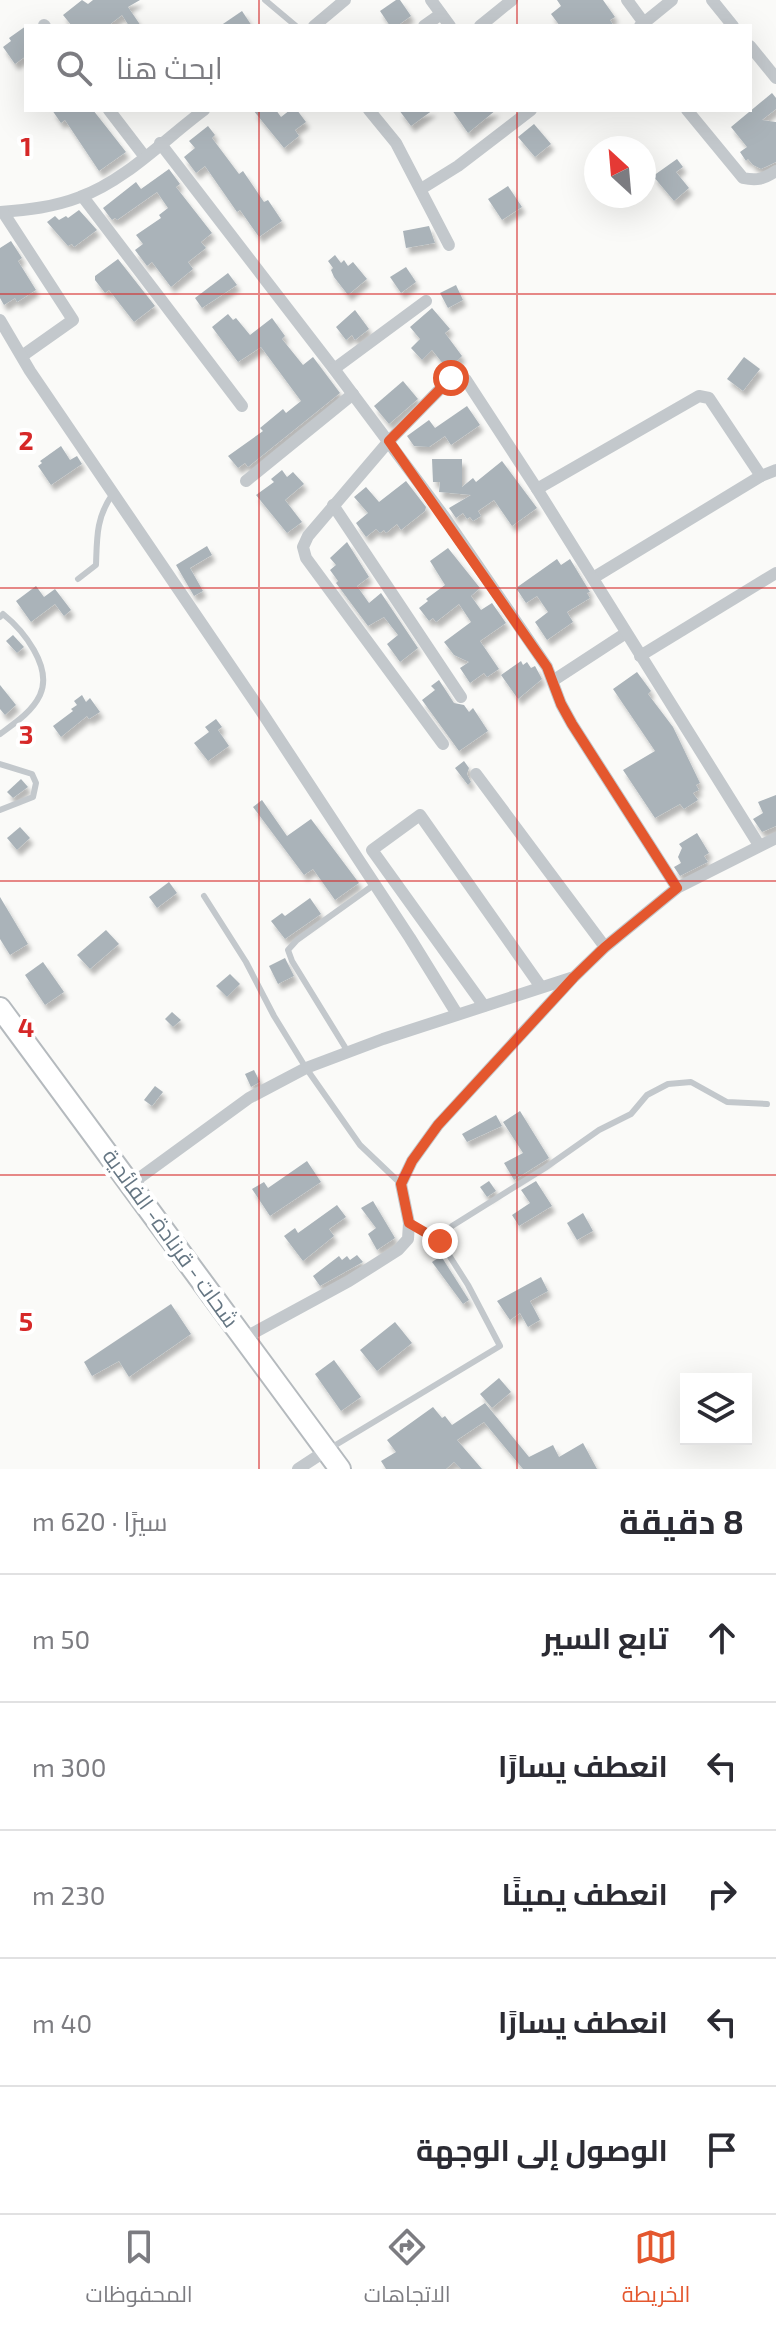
<!DOCTYPE html>
<html lang="ar">
<meta charset="utf-8">
<style>
:root{--surface:#fff;--page:#f2f2f3;--text:#2b2b33;--muted:#7c7c81;--line:#e1e1e2;--accent:#e4572e}
body{margin:0;font-family:"Exo 2",Cairo,sans-serif;background:var(--page);color:var(--text);direction:rtl}
.controls{position:absolute;right:24px;bottom:24px;display:grid;overflow:hidden;border-radius:0px;box-shadow:0 8px 32px #0002}
.controls button{width:72px;height:72px;display:grid;place-items:center;padding:0;border:0;border-bottom:2px solid var(--line);background:var(--surface);color:var(--text);font:40px sans-serif}
.compass{position:absolute;left:584px;top:136px;width:72px;height:72px;border-radius:50%;background:var(--surface);box-shadow:0 8px 32px #0002;rotate:334deg}
.stop{position:absolute;width:24px;height:24px;margin:-18px;border:6px solid #e4572e;border-radius:50%;background:#fff}
.stop.end{background:#e4572e;border-color:#fff;box-shadow:0 2px 8px #0008}
.list{margin:0;padding:0;list-style:none}
h2{display:flex;justify-content:space-between;align-items:center;height:104px;margin:0;padding:0 32px;font-size:34px}
h2 small{font-size:26px;font-weight:400;color:var(--muted)}
.list li{display:grid;grid-template-columns:52px 1fr auto;gap:24px;align-items:center;box-sizing:border-box;height:128px;padding:0 32px;border-top:2px solid var(--line)}
.list b{display:block;font-size:30px;white-space:nowrap}
.list em{font-size:26px;font-style:normal;color:var(--muted)}
.icon{flex:none;width:44px;height:44px;fill:none;stroke:currentColor;stroke-width:2;stroke-linecap:round;stroke-linejoin:round}
.map{position:relative;flex:none;width:776px;height:1469px;overflow:hidden;direction:ltr}
.search{position:absolute;background:var(--surface);box-shadow:0 8px 32px #0002;left:24px;right:24px;top:24px;height:88px;display:flex;align-items:center;gap:20px;box-sizing:border-box;padding:0 28px;border-radius:0px;color:var(--muted);font-size:30px}
.sheet{height:744px;background:var(--surface)}
nav{display:flex;justify-content:space-around;align-items:center;box-sizing:border-box;height:112px;border-top:2px solid var(--line);background:var(--surface);font-size:22px;color:var(--muted)}
nav a{display:grid;justify-items:center;gap:4px}
nav .on{color:var(--accent)}
.map>svg:first-child{display:block}
.building{fill:#aab3b9;filter:url(#shadow)}
.lines{fill:none;stroke-linecap:round;stroke-linejoin:round}
.primary-casing{stroke:#b5babe;stroke-width:24}
.lane{stroke:#c3c8cc;stroke-width:6}
.street{stroke:#c3c8cc;stroke-width:12}
.primary{stroke:#fff;stroke-width:20}
.route{stroke:#e4572e;stroke-width:10}
.grid{fill:none;stroke:#d62828;stroke-width:2;stroke-opacity:0.55}
.labels{text-anchor:middle;stroke-width:8;stroke-linejoin:round;paint-order:stroke}
.street-label{font-size:22px;fill:#657683;stroke:#fff}
.grid-label{font-size:26px;text-anchor:middle;font-weight:bold;fill:#d62828;stroke:#fff;stroke-width:8;stroke-linejoin:round;paint-order:stroke}
</style>
<div class="map">
<svg width="776" height="1469" viewBox="0 0 776 1469">
<defs>
<filter id="shadow"><feDropShadow dx="3.5" dy="6" stdDeviation="2" flood-color="#0004"/></filter>
</defs>
<rect width="100%" height="100%" fill="#fafaf8"/>
<g class="building">
<path d="M82,0l6,4 5,-4h47l-12,7 13,19h-12l-7,-11 -14,11h-36l-9,-11z"/>
<path d="M396,0h4l11,16 -14,10h-7l-10,-15z"/>
<path d="M557,0h46l12,17 -5,3 4,6h-54l-9,-12 10,-8z"/>
<path d="M242,11l10,15h-32z"/>
<path d="M26,26v30l-11,8 -12,-17 8,-6 -2,-3z"/>
<path d="M772,93l4,5v11l-14,11 14,2v40l-15,7 -8,-4 -5,-6 -2,2 -6,-9 7,-5 -16,-20z"/>
<path d="M52,110h41l33,42 -27,19 -34,-51 -4,3z"/>
<path d="M253,110h23l5,7 9,-7h7l9,12 -11,8 4,6 -15,12z"/>
<path d="M399,110h34l-22,16z"/>
<path d="M452,110h44l-28,23z"/>
<path d="M534,124l17,20 -16,13 -17,-20z"/>
<path d="M208,126l7,9 -3,3 27,36 4,-3 21,31 4,-2 14,21 -23,16 -19,-27 -3,2 -32,-46 -9,7 -12,-16 11,-9 -6,-7z"/>
<path d="M677,159l6,8 -7,5 13,16 -15,13 -21,-25z"/>
<path d="M169,169l11,15 -4,3 36,46 -11,9 5,6 -18,14 5,7 -22,18 -19,-25 -5,4 -12,-16 8,-6 -7,-9 25,-17 -2,-3 9,-7 -11,-16 -40,28 -2,-2 -3,2 -9,-12 33,-26 5,7z"/>
<path d="M508,186l14,21 -20,13 -14,-21z"/>
<path d="M79,210l18,20 -23,17 -2,-3 -4,2 -21,-24 8,-6 4,4 7,-4 2,2z"/>
<path d="M429,226l6,17 -29,5 -3,-17z"/>
<path d="M11,241l11,17 -4,3 18,29 -19,12 -2,-4 -11,7 -4,-7v-50z"/>
<path d="M335,255l6,8 3,-3 4,6 5,-4 14,17 -19,16 -14,-18 -3,-7 2,-2 -5,-7z"/>
<path d="M118,259l37,47 -21,16 -25,-32 -4,3 -10,-13v-4z"/>
<path d="M406,267l10,15 -15,11 -11,-16z"/>
<path d="M228,273l9,12 -35,23 -7,-10z"/>
<path d="M456,285l7,15 -15,8 -8,-15z"/>
<path d="M432,308l18,21 -5,4 17,23 -10,10 -4,-5 -4,4 -12,-15 -10,10 -11,-12 9,-9 -10,-12z"/>
<path d="M355,310l14,19 -14,11 -3,-5 -6,5 -10,-13z"/>
<path d="M228,314l5,6 3,-2 14,17 22,-17 13,18 -3,3 21,26 10,-8 27,36 -92,74 -3,-4 -7,5 -10,-12 35,-25 -3,-3 23,-19 3,4 15,-12 -40,-54 -23,15 -26,-35z"/>
<path d="M744,357l16,12 -17,22 -16,-12z"/>
<path d="M403,381l15,18 -29,25 -15,-18z"/>
<path d="M467,406l13,19 -29,20 -6,-9 -16,11 -15,-1 -7,-10 22,-16 6,8z"/>
<path d="M61,446l9,14 7,-4 5,8 -31,21 -13,-19 4,-3 -2,-2z"/>
<path d="M432,459h30v28l11,-9 3,4 26,-21 35,47 -25,18 -18,-26 -16,11 3,5 -8,5 -3,-4 -3,2 -4,-6 -7,5 -7,-10 22,-13 -32,-3 1,-10h-7z"/>
<path d="M282,470l5,7 6,-5 11,12 -19,16 17,22 -15,11 -31,-38 18,-13 -3,-3z"/>
<path d="M406,481l20,26 -1,4 -24,19 -4,-6 -11,9 -2,-3 -4,3 -4,-4 -10,8 -10,-14 12,-10 -14,-16 12,-10 13,15z"/>
<path d="M347,542l22,35 -12,9 12,17 12,-10 37,55 -18,14 -13,-18 11,-9 -14,-18 -16,9 -32,-43 2,-2 -8,-11 6,-5 -6,-7z"/>
<path d="M207,546l5,9 -22,13 13,23 -9,5 -18,-31z"/>
<path d="M448,548l32,40 -9,8 10,14 11,-7 14,20 -26,18 19,28 -12,8 -3,-4 -14,10 -10,-15 9,-6 -15,-7 -10,-13 27,-20 -12,-18 -23,18 -3,-4 -4,3 -10,-13 9,-7 -2,-2 19,-14 -15,-24z"/>
<path d="M557,559l4,6 9,-6 20,33 -3,1 3,5 -23,14 6,10 -26,18 -12,-18 13,-10 -11,-16 -11,7 -10,-15z"/>
<path d="M36,586l8,11 11,-8 16,21 -7,6 -9,-12 -24,18 -15,-21z"/>
<path d="M13,635l11,12 -7,6 -11,-12z"/>
<path d="M521,661l2,4 4,-3 4,6 4,-2 7,13 -24,20 -17,-24z"/>
<path d="M637,672l14,19 -3,3 25,33 27,56 -4,2 3,5 -6,3 5,7 -14,9 -4,-5 -25,14 -32,-48 32,-19 -42,-62z"/>
<path d="M439,680l15,23 10,2 5,7 4,-4 15,23 -29,20 -37,-51 13,-10 -4,-4z"/>
<path d="M0,685l16,20 -11,10 -5,-6z"/>
<path d="M82,695l4,7 4,-4 10,14 -11,7 -2,-3 -26,21 -8,-11 20,-15 -2,-2 6,-4 -3,-4z"/>
<path d="M216,719l6,8 -4,3 11,16 -21,15 -14,-18 15,-11 -4,-5z"/>
<path d="M464,761l5,7 -2,6 4,8 -3,3 -13,-17z"/>
<path d="M21,779l7,8 -15,11 -6,-6z"/>
<path d="M776,795v31l-14,6 -9,-13 10,-6 -5,-11z"/>
<path d="M262,800l25,36 24,-17 48,64 -24,17 -22,-31 -9,6 -51,-68z"/>
<path d="M20,827l10,11 -13,12 -10,-12z"/>
<path d="M697,833l12,20 -5,3 4,6 -28,14 -6,-9 7,-4 -3,-6 4,-9 -3,-4z"/>
<path d="M169,882l8,11 -20,15 -8,-11z"/>
<path d="M0,897l28,47 -18,11 -10,-16z"/>
<path d="M310,898l11,16 -36,25 -14,-18 11,-8 3,3z"/>
<path d="M106,930l13,14 -29,25 -13,-14z"/>
<path d="M285,958l9,18 -16,8 -9,-18z"/>
<path d="M43,962l21,30 -19,13 -20,-30z"/>
<path d="M230,974l10,10 -13,13 -11,-11z"/>
<path d="M172,1012l9,8 -8,7 -8,-8z"/>
<path d="M254,1070l6,12 -9,5 -6,-13z"/>
<path d="M155,1086l8,6 -11,14 -8,-6z"/>
<path d="M520,1111l29,47 -35,22 -10,-17 19,-10 -20,-31z"/>
<path d="M496,1115l6,11 -35,16 -5,-8z"/>
<path d="M307,1161l14,21 -51,34 -18,-27 12,-7 4,6z"/>
<path d="M489,1181l7,10 -9,6 -7,-10z"/>
<path d="M536,1181l16,25 -33,20 -7,-11 18,-12 -9,-13z"/>
<path d="M373,1201l22,37 -18,12 -9,-16 8,-6 -15,-20z"/>
<path d="M337,1205l9,12 -17,12 5,7 -31,25 -19,-25 11,-8 3,5z"/>
<path d="M583,1213l10,18 -16,9 -10,-17z"/>
<path d="M357,1255l6,7 -43,24 -7,-10 26,-20 3,4 5,-4 3,4z"/>
<path d="M441,1256l28,44 -6,4 -31,-42z"/>
<path d="M541,1277l7,14 -18,10 10,19 -12,7 -8,-14 -10,7 -13,-19z"/>
<path d="M171,1304l20,30 -62,43 -10,-16 -27,15 -8,-14z"/>
<path d="M395,1322l17,21 -35,28 -17,-21z"/>
<path d="M334,1360l27,37 -20,14 -26,-37z"/>
<path d="M499,1378l12,14 -19,16 -12,-14z"/>
<path d="M485,1403l44,54 24,-12 6,12 24,-14 14,26h-74l-39,-47 -27,18 25,29h-21l-7,-7 -8,7h-60l-5,-8 15,-9 -9,-12 46,-33 9,11 3,-2 7,9z"/>
</g>
<g class="lines">
<g class="primary-casing">
<path id="primary" d="M0,1008l340,461"/>
</g>
<g class="lane">
<path d="M265,0l31,26"/>
<path d="M78,579l18,-14c1,-27 0,-47 16,-70"/>
<path d="M0,617l3,-3c20,16 50,53 37,81 -8,17 -25,28 -40,39"/>
<path d="M0,764l32,10 4,9 -3,14 -33,13"/>
<path d="M204,896l42,66 28,54 32,52 54,77 41,39"/>
<path d="M348,1052l-56,-91 -4,-11 9,-10 78,-56"/>
<path d="M440,1241l12,-15 93,-58 54,-38 32,-16 16,-19 21,-11 23,-2 36,20 40,2"/>
<path d="M329,1449l171,-103 -32,-61 -28,-44 -31,-18"/>
</g>
<g class="street">
<path d="M431,0l19,26"/>
<path d="M627,0l17,23"/>
<path d="M712,0l21,26"/>
<path d="M44,25l1,1"/>
<path d="M314,26l31,-26"/>
<path d="M424,26l17,-12"/>
<path d="M480,26l32,-26"/>
<path d="M640,26l32,-26"/>
<path d="M750,46l26,32"/>
<path d="M109,110l36,47"/>
<path d="M369,110l27,33 53,102"/>
<path d="M687,110l56,68c14,3 21,1 33,-7"/>
<path d="M160,143l174,226 109,146 104,152 14,37 11,20 105,164"/>
<path d="M421,189l37,-23 73,-56"/>
<path d="M83,197l159,209"/>
<path d="M0,212c28,-2 54,-5 80,-15 45,-16 86,-59 124,-87"/>
<path d="M3,212l70,108 -51,36"/>
<path d="M0,320l30,51 231,340 149,227 47,76"/>
<path d="M334,369l92,-68"/>
<path d="M246,481l107,-87"/>
<path d="M537,489l162,-93 10,2 52,78"/>
<path d="M333,505l128,192"/>
<path d="M593,578l168,-102 15,-6"/>
<path d="M640,656l136,-83"/>
<path d="M554,680l72,-47"/>
<path d="M443,744l-137,-186 -3,-11 5,-11 81,-95 62,-63 8,-2 7,4 71,109 222,356"/>
<path d="M476,774l129,173"/>
<path d="M484,1006l-112,-156 48,-35 121,172"/>
<path d="M131,1184l118,-86 57,-30 77,-29 191,-62 31,-30 72,-59 99,-50"/>
<path d="M244,1338l105,-57 49,-31 10,-11 1,-16 -8,-39 11,-23 26,-36 134,-146"/>
<path d="M298,1469l29,-19"/>
</g>
<use href="#primary" class="primary"/>
</g>
<g class="lines">
<path class="route" d="M440,1241l-31,-18 -8,-39 11,-23 26,-36 136,-148 31,-30 72,-59 -105,-164 -11,-20 -14,-37 -158,-226 62,-63"/>
</g>
<path class="grid" d="M259,0v26M517,0v26M259,110v1359M517,110v1359M0,294h776M0,588h776M0,881h776M0,1175h776"/>
<g class="labels">
<g class="street-label">
<text transform="translate(171 1238) rotate(54)" y="8">شحات - قرنادة- الفائدية</text>
</g>
</g>
<g class="grid-label">
<text x="26" y="156">1</text>
<text x="26" y="450">2</text>
<text x="26" y="744">3</text>
<text x="26" y="1037">4</text>
<text x="26" y="1331">5</text>
</g>
</svg>
<div class="controls">
<button><svg class="icon" aria-label="layers" viewBox="0 0 24 24"><path d="M12 4l9 5-9 5-9-5zM3 14l9 5 9-5"/></svg></button>
</div>
<svg class="compass" viewBox="-18 -18 36 36"><path d="M0-13l5 13h-10z" fill="#e53935"/><path d="M0 13l5-13h-10z" fill="#7c7c81"/></svg>
<div class="stop" style="left:451px;top:378px"></div>
<div class="stop end" style="left:440px;top:1241px"></div>
<div class="search"><svg class="icon" aria-label="search" viewBox="0 0 24 24"><circle cx="10" cy="10" r="6"/><path d="M15 15l6 6"/></svg>ابحث هنا</div>
</div>
<section class="sheet">
<h2>8 دقيقة<small>سيرًا · 620 m</small></h2>
<ul class="list">
<li><svg class="icon" aria-label="ahead" viewBox="0 0 24 24"><path d="M12 20V5M6 11l6-6 6 6"/></svg><div><b>تابع السير</b></div><em>50 m</em></li>
<li><svg class="icon" aria-label="left" viewBox="0 0 24 24"><path d="M17 20v-9H6M10 6l-5 5 5 5"/></svg><div><b>انعطف يسارًا</b></div><em>300 m</em></li>
<li><svg class="icon" aria-label="right" viewBox="0 0 24 24"><path d="M7 20v-9h11M14 6l5 5-5 5"/></svg><div><b>انعطف يمينًا</b></div><em>230 m</em></li>
<li><svg class="icon" aria-label="left" viewBox="0 0 24 24"><path d="M17 20v-9H6M10 6l-5 5 5 5"/></svg><div><b>انعطف يسارًا</b></div><em>40 m</em></li>
<li><svg class="icon" aria-label="arrive" viewBox="0 0 24 24"><path d="M6 21V4h12l-3 4 3 4H6"/></svg><div><b>الوصول إلى الوجهة</b></div></li>
</ul>
</section>
<nav>
<a class="on"><svg class="icon" aria-label="map" viewBox="0 0 24 24"><path d="M3 6l6-2 6 2 6-2v14l-6 2-6-2-6 2zM9 4v14M15 6v14"/></svg>الخريطة</a>
<a><svg class="icon" aria-label="directions" viewBox="0 0 24 24"><path d="M12 3l9 9-9 9-9-9zM9 14v-3h6M13 9l2 2-2 2"/></svg>الاتجاهات</a>
<a><svg class="icon" aria-label="saved" viewBox="0 0 24 24"><path d="M7 4h10v16l-5-4-5 4z"/></svg>المحفوظات</a>
</nav>
